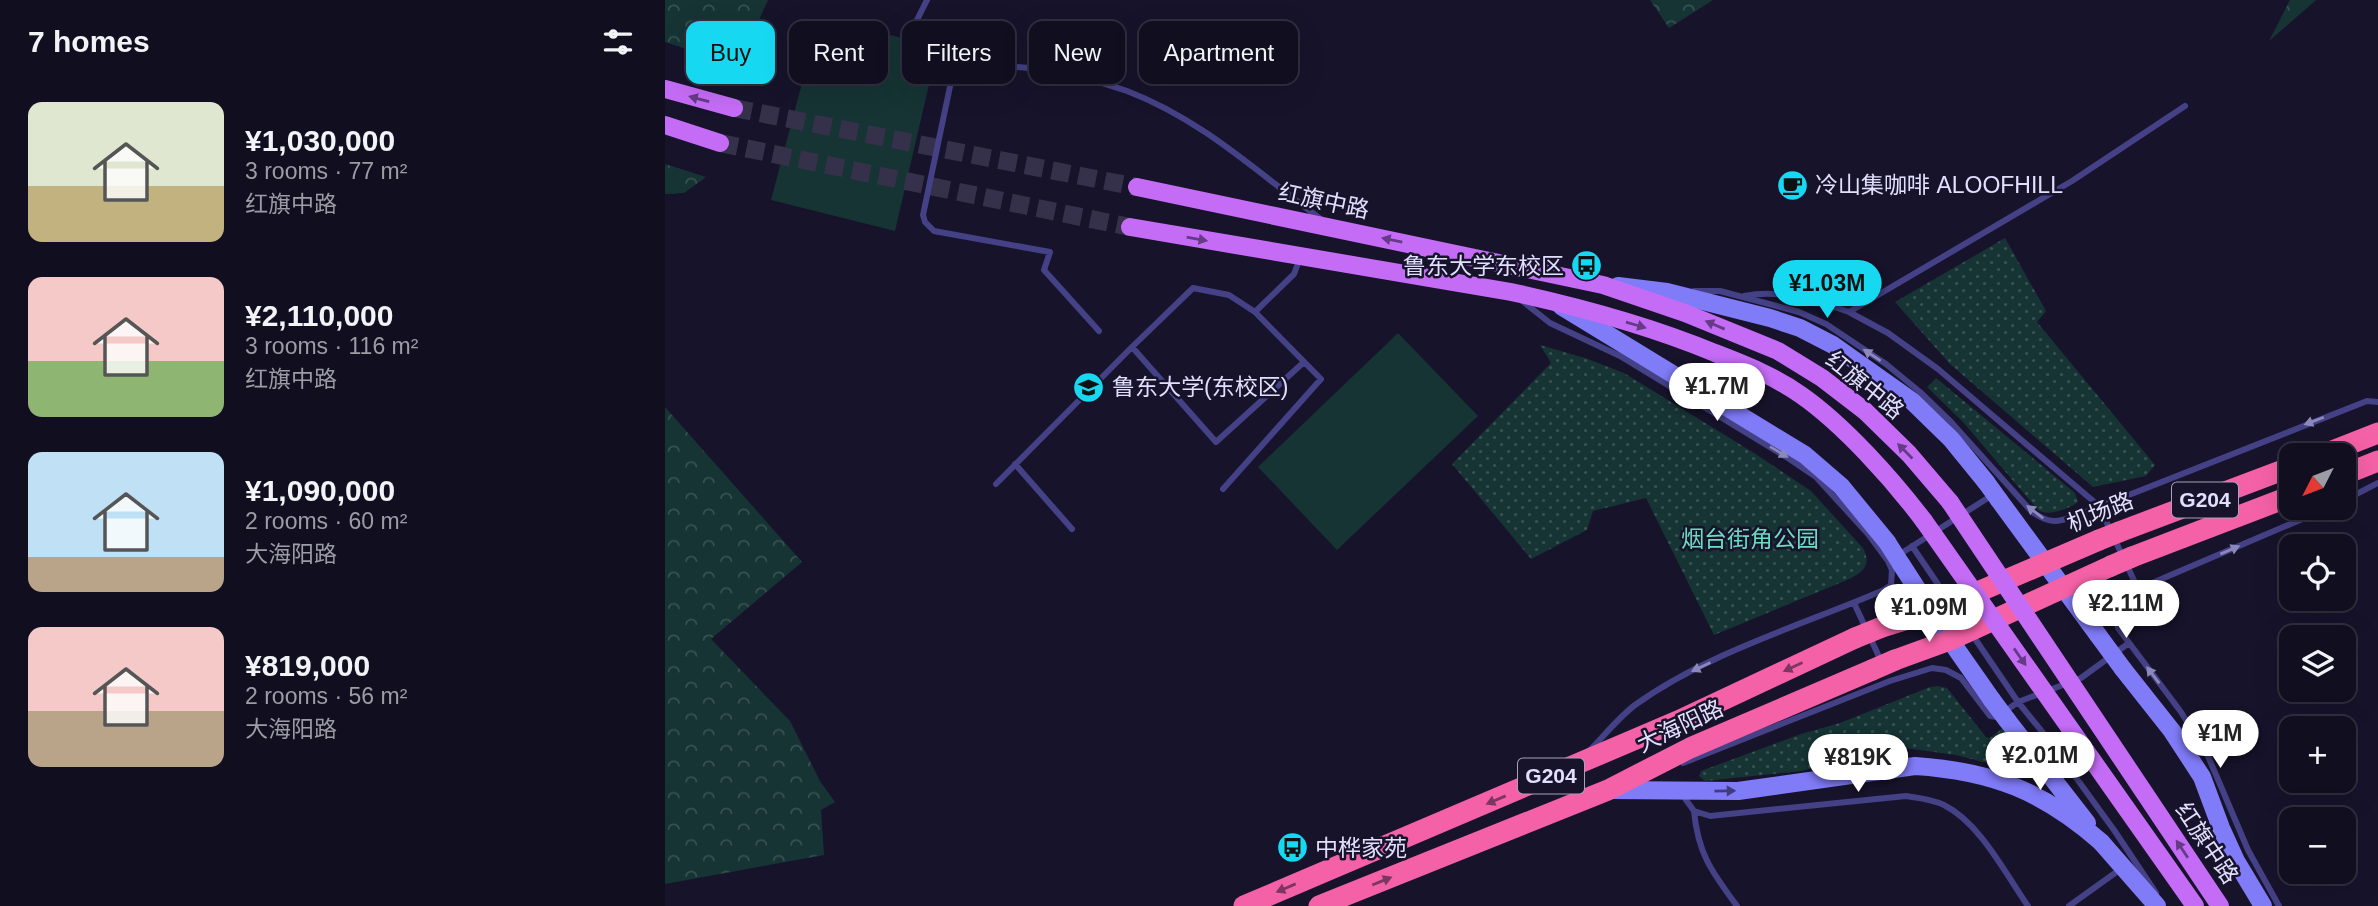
<!DOCTYPE html>
<meta charset="utf-8">
<style>
body{margin:0;font-family:Helvetica,"Noto Sans SC",sans-serif;background:#1a1729;color:#f1f3f6;height:100vh;display:flex;flex-direction:column;font-size:26px;white-space:nowrap}
*{box-sizing:border-box;margin:0}
p{font-size:23px;color:#9c9ca5}
.icon{flex:none;width:38px;height:38px;fill:none;stroke:currentColor;stroke-width:2;stroke-linecap:round;stroke-linejoin:round}
.map{position:relative;flex:1;overflow:hidden}
.drawer{display:flex;flex-direction:column;background:#110e20;width:665px}
.drawer>*{flex:none}
.banner{position:absolute;left:21px;top:21px;width:665px;height:63px;display:flex;gap:14px}
.needle{width:46px;rotate:228deg}
.controls{position:absolute;left:1614px;top:443px;display:grid;gap:14px}
.controls a{display:grid;place-items:center;width:77px;height:77px;border-radius:14px;background:#110e20;box-shadow:0 7px 28px #0002,0 0 0 2px #302e3e;font-size:35px}
.price{position:absolute;translate:-50% -60px;padding:0 16px;border-radius:24px;background:#fff;color:#222;font-size:23px;line-height:46px;filter:drop-shadow(0 2px 4px #0008)}
.price::after{content:'';position:absolute;left:50%;top:42px;width:21px;height:16px;margin-left:-10px;background:inherit;clip-path:polygon(0 0,100% 0,50% 100%)}
.price.current{background:#17d8f1;color:#111}
ul{padding:0;list-style:none}
li{display:flex;align-items:center;gap:21px;height:175px;padding:0 28px}
li span{display:grid;place-items:center;flex:none;width:196px;height:140px;border-radius:14px;color:#555}
li>.icon{margin-inline-start:auto}
span .icon{width:84px;height:84px;fill:#fffc;stroke-width:1}
li b{font-size:30px}
h2{display:flex;justify-content:space-between;align-items:center;height:84px;padding:0 28px;font-size:30px}
.pill{padding:0 24px;border-radius:14px;background:#110e20;box-shadow:0 7px 28px #0002,0 0 0 2px #302e3e;font-size:24px;line-height:63px}
.pill.current{background:#17d8f1;color:#111}
main{display:flex;flex:1;min-height:0}
.map>svg:first-child{display:block}
</style>
<main>
<section class="drawer">
<h2>7 homes<svg class="icon" aria-label="filters" viewBox="0 0 24 24"><path d="M4 7h16M4 17h16"/><circle cx="9" cy="7" r="2"/><circle cx="15" cy="17" r="2"/></svg></h2>
<ul>
<li><span style="background:linear-gradient(#dfe7d0 60%,#c2b280 0)"><svg class="icon" aria-label="home" viewBox="0 0 24 24"><path d="M3 11l9-7 9 7M6 9v11h12V9"/></svg></span><div><b>¥1,030,000</b><p>3 rooms · 77 m²</p><p>红旗中路</p></div></li>
<li><span style="background:linear-gradient(#f6c9c9 60%,#8fb573 0)"><svg class="icon" aria-label="home" viewBox="0 0 24 24"><path d="M3 11l9-7 9 7M6 9v11h12V9"/></svg></span><div><b>¥2,110,000</b><p>3 rooms · 116 m²</p><p>红旗中路</p></div></li>
<li><span style="background:linear-gradient(#bfe0f5 75%,#b9a48a 0)"><svg class="icon" aria-label="home" viewBox="0 0 24 24"><path d="M3 11l9-7 9 7M6 9v11h12V9"/></svg></span><div><b>¥1,090,000</b><p>2 rooms · 60 m²</p><p>大海阳路</p></div></li>
<li><span style="background:linear-gradient(#f6c9c9 60%,#b9a48a 0)"><svg class="icon" aria-label="home" viewBox="0 0 24 24"><path d="M3 11l9-7 9 7M6 9v11h12V9"/></svg></span><div><b>¥819,000</b><p>2 rooms · 56 m²</p><p>大海阳路</p></div></li>
</ul>
</section>
<div class="map">
<svg width="1713" height="906" viewBox="0 0 1713 906">
<defs>
<pattern id="grass-dots" width="8" height="8" patternUnits="userSpaceOnUse" patternTransform="scale(1.75)"><rect width="8" height="8" fill="#163434"/><path d="M2 2h.1M6 6h.1" fill="none" stroke="#385152" stroke-width="1.8" stroke-linecap="round"/></pattern>
<pattern id="forest-crowns" width="20" height="18" patternUnits="userSpaceOnUse" patternTransform="scale(1.75)"><rect width="20" height="18" fill="#163434"/><path d="M2 6a3 3 0 1 1 6 0M12 15a3 3 0 1 1 6 0" fill="none" stroke="#385152"/></pattern>
</defs>
<rect width="100%" height="100%" fill="#17132b"/>
<!-- grass -->
<path fill="url(#grass-dots)" d="M1340,238L1381,311L1372,322L1490,465L1481,476L1428,487L1285,364L1230,302Z
M875,345L920,358L959,373L1089,453L1146,491L1198,548C1207,565 1198,573 1182,580L1049,635L981,498L928,511L922,530L866,559L787,464L886,363Z
M1271,378L1410,493L1413,502C1403,509 1384,517 1373,510L1298,422L1262,387Z
M1273,686L1282,688L1321,737L1324,738L1338,728L1375,777L1291,755L1240,748L1136,771L1040,781L1034,776L1036,771L1136,734L1175,723L1265,687Z"/>
<!-- forest -->
<path fill="url(#forest-crowns)" d="M0,0H103L73,66L0,42Z
M985,0H1048L1004,28Z
M1625,0H1651L1604,41Z
M0,164L41,177L19,193L0,194Z
M0,407L137,562L46,639L125,721L155,781L170,802L156,810L159,855L0,884Z"/>
<!-- garden -->
<path fill="#163434" d="M164,19L237,38L241,58L269,63L230,231L106,200L150,34Z
M733,333L813,416L672,550L593,467Z"/>
<g fill="none" stroke-linecap="round" stroke-linejoin="round">
<!-- primary-tunnel -->
<path stroke="#35314a" stroke-width="18" stroke-dasharray="18 9" stroke-linecap="butt" d="M69,108L472,187
M55,143L465,227"/>
<!-- lane -->
<path stroke="#454186" stroke-width="6" d="M262,0L250,24L252,38C289,71 349,63 395,72C417,76 441,84 462,91C538,120 593,173 657,220
M291,58L258,215L260,222L269,231L385,252L379,270L434,331
M1029,291H1055L1134,312L1161,324L1221,364L1255,392L1286,422L1367,512C1386,525 1393,522 1413,515L1702,401L1713,402
M1079,296C1116,289 1150,300 1184,312L1407,181L1520,106
M856,300L885,323L955,356L1123,458L1151,477L1203,534L1223,561L1227,570L1226,585L1219,590C1135,626 1044,652 970,705C953,718 939,736 924,751
M1184,312L1223,333L1273,369L1434,506L1473,589
M467,347L551,442L639,362
M350,464L407,529
M331,484L467,347L528,288L564,295L590,312
M558,489L656,379L590,312L629,274L635,258
M1678,501L1713,483
M1247,546L1353,702L1383,739L1449,830L1491,893
M1232,556L1329,494
M1189,603L1217,663
M1018,763L1225,681L1267,668L1281,670L1296,678L1325,716L1332,717L1353,702L1416,678L1464,643
M1016,793L1029,811L1045,816L1241,796C1254,798 1267,799 1279,805C1315,823 1340,873 1363,906
M1029,811C1033,854 1047,872 1072,906
M1404,906L1457,868
M1614,906L1583,850L1543,756L1516,712L1453,628C1447,610 1459,599 1473,589L1663,508"/>
<!-- secondary -->
<path stroke="#807bf7" stroke-width="18" d="M953,286L1002,292L1105,318L1135,328L1168,345L1247,401L1286,439L1321,482
M896,306L1140,455L1176,486L1222,542
M1334,500L1433,635
M1236,564L1285,640L1327,700
M1458,669L1507,731L1537,777L1556,828L1571,861L1598,906
M1342,720L1422,823
M943,790L1073,791L1250,766C1327,771 1378,791 1436,842"/>
<!-- primary -->
<path stroke="#c56cf6" stroke-width="18" d="M0,89L69,108
M0,125L55,143
M472,187L938,285L1020,313L1113,351L1157,378L1200,411L1244,454L1285,502
M465,227L846,292C915,307 985,326 1050,353C1081,365 1109,376 1136,395C1179,425 1228,480 1259,521"/>
<!-- highway -->
<path stroke="#f561a6" stroke-width="21" d="M1657,455L1713,433
M1678,475L1713,461
M1454,532L1626,467
M1467,557L1626,496
M1217,627L1266,612L1434,540
M1230,660L1285,640L1446,566
M579,906L1013,721L1190,638
M654,906L943,790L1025,748L1207,670"/>
<!-- secondary-bridge -->
<path stroke="#807bf7" stroke-width="18" d="M1321,482L1334,500
M1222,542L1236,564
M1433,635L1458,669
M1327,700L1342,720
M1436,842L1492,906"/>
<!-- primary-bridge -->
<path stroke="#c56cf6" stroke-width="18" d="M1285,502L1555,906
M1259,521L1530,906"/>
<!-- highway-bridge -->
<path stroke="#f561a6" stroke-width="21" d="M1434,540L1454,532
M1446,566L1467,557
M1190,638L1217,627
M1207,670L1230,660"/>
</g>
<!-- one-way arrows -->
<defs><path id="oneway-solid" d="M-6-.8H1V-3.2L6.5 0L1 3.2V.8H-6Z" transform="scale(1.75)"/></defs>
<g fill="#653b86">
<use href="#oneway-solid" transform="translate(34 99) rotate(-165)"/>
<use href="#oneway-solid" transform="translate(532 239) rotate(10)"/>
<use href="#oneway-solid" transform="translate(727 240) rotate(-168)"/>
<use href="#oneway-solid" transform="translate(971 325) rotate(16)"/>
<use href="#oneway-solid" transform="translate(1050 325) rotate(-157)"/>
<use href="#oneway-solid" transform="translate(1240 451) rotate(-135)"/>
<use href="#oneway-solid" transform="translate(1355 657) rotate(55)"/>
<use href="#oneway-solid" transform="translate(1517 849) rotate(-124)"/>
</g>
<g fill="#8c88bc">
<use href="#oneway-solid" transform="translate(1207 355) rotate(-146)"/>
<use href="#oneway-solid" transform="translate(1649 421) rotate(159)"/>
<use href="#oneway-solid" transform="translate(1114 452) rotate(31)"/>
<use href="#oneway-solid" transform="translate(1370 512) rotate(-142)"/>
<use href="#oneway-solid" transform="translate(1565 550) rotate(-23)"/>
<use href="#oneway-solid" transform="translate(1036 667) rotate(155)"/>
<use href="#oneway-solid" transform="translate(1488 675) rotate(-127)"/>
</g>
<g fill="#7b3662">
<use href="#oneway-solid" transform="translate(1128 667) rotate(155)"/>
<use href="#oneway-solid" transform="translate(831 800) rotate(157)"/>
<use href="#oneway-solid" transform="translate(717 881) rotate(-22)"/>
<use href="#oneway-solid" transform="translate(621 888) rotate(157)"/>
</g>
<use fill="#413d7d" href="#oneway-solid" transform="translate(1060 791) rotate(-1)"/>
<!-- icons -->
<defs>
<symbol id="cafe-disc" viewBox="-11 -11 22 22"><circle r="9.5" fill="#17d8f1" stroke="#17132b"/><path d="M-5.5-4.5H6V0H3Q3 3.5 0 3.5H-2.5Q-5.5 3.5-5.5 0ZM3-3.2v2h1.7v-2ZM-6 4.5H4V6H-6Z" fill="#111"/></symbol>
<symbol id="bus-disc" viewBox="-11 -11 22 22"><circle r="9.5" fill="#17d8f1" stroke="#17132b"/><path d="M-5-6H5V4H4V6H2V4H-2V6H-4V4H-5ZM-3.5-4V0h7V-4ZM-3.5 1.2v1.5H-2V1.2ZM2 1.2v1.5H3.5V1.2Z" fill="#111"/></symbol>
<symbol id="university-disc" viewBox="-11 -11 22 22"><circle r="9.5" fill="#17d8f1" stroke="#17132b"/><path d="M0-5L7-2L0 1L-7-2ZM-4 1L0 2.5L4 1V4Q0 6-4 4Z" fill="#111"/></symbol>
</defs>
<g fill-rule="evenodd">
<use href="#cafe-disc" x="1110" y="168" width="35" height="35"/>
<use href="#bus-disc" x="904" y="248" width="35" height="35"/>
<use href="#university-disc" x="406" y="370" width="35" height="35"/>
<use href="#bus-disc" x="610" y="830" width="35" height="35"/>
</g>
<g text-anchor="middle" stroke-width="5" stroke-linejoin="round" paint-order="stroke">
<!-- shield labels -->
<g fill="#17132b" stroke="#a5a1be" stroke-width="2">
<rect x="1507" y="482.5" width="66" height="35" rx="5"/>
<rect x="853" y="758.5" width="66" height="35" rx="5"/>
</g>
<g font-size="21" font-weight="bold" fill="#e2defd">
<text x="1540" y="507">G204</text>
<text x="886" y="783">G204</text>
</g>
<!-- poi labels -->
<g font-size="23" fill="#e2defd" stroke="#17132b" text-anchor="start">
<text x="1150" y="193">冷山集咖啡 ALOOFHILL</text>
<text x="899" y="274" text-anchor="end">鲁东大学东校区</text>
<text x="447" y="395">鲁东大学(东校区)</text>
<text x="650" y="856">中桦家苑</text>
</g>
<!-- street labels -->
<g font-size="23" fill="#e2defd" stroke="#17132b">
<text transform="translate(659 201) rotate(12)" y="8">红旗中路</text>
<text transform="translate(1200 385) rotate(39)" y="8">红旗中路</text>
<text transform="translate(1435 512) rotate(-22)" y="8">机场路</text>
<text transform="translate(1015 726) rotate(-25)" y="8">大海阳路</text>
<text transform="translate(1542 843) rotate(56)" y="8">红旗中路</text>
</g>
<!-- park labels -->
<g font-size="23" fill="#6ddac1" stroke="#17132b">
<text x="1085" y="547">烟台街角公园</text>
</g>
</g>
</svg>
<div class="controls">
<a><svg class="needle" viewBox="-14 -14 28 28"><path d="M0-13l5 13h-10z" fill="#e53935"/><path d="M0 13l5-13h-10z" fill="#9c9ca5"/></svg></a>
<a><svg class="icon" aria-label="locate" viewBox="0 0 24 24"><circle cx="12" cy="12" r="6"/><path d="M12 2v4M12 18v4M2 12h4M18 12h4"/></svg></a>
<a><svg class="icon" aria-label="layers" viewBox="0 0 24 24"><path d="M12 4l9 5-9 5-9-5zM3 14l9 5 9-5"/></svg></a>
<a>+</a>
<a>−</a>
</div>
<b class="price current" style="left:1162px;top:320px">¥1.03M</b>
<b class="price" style="left:1052px;top:423px">¥1.7M</b>
<b class="price" style="left:1461px;top:640px">¥2.11M</b>
<b class="price" style="left:1264px;top:644px">¥1.09M</b>
<b class="price" style="left:1555px;top:770px">¥1M</b>
<b class="price" style="left:1375px;top:792px">¥2.01M</b>
<b class="price" style="left:1193px;top:794px">¥819K</b>
<div class="banner">
<a class="pill current">Buy</a>
<a class="pill">Rent</a>
<a class="pill">Filters</a>
<a class="pill">New</a>
<a class="pill">Apartment</a>
</div>
</div>
</main>
